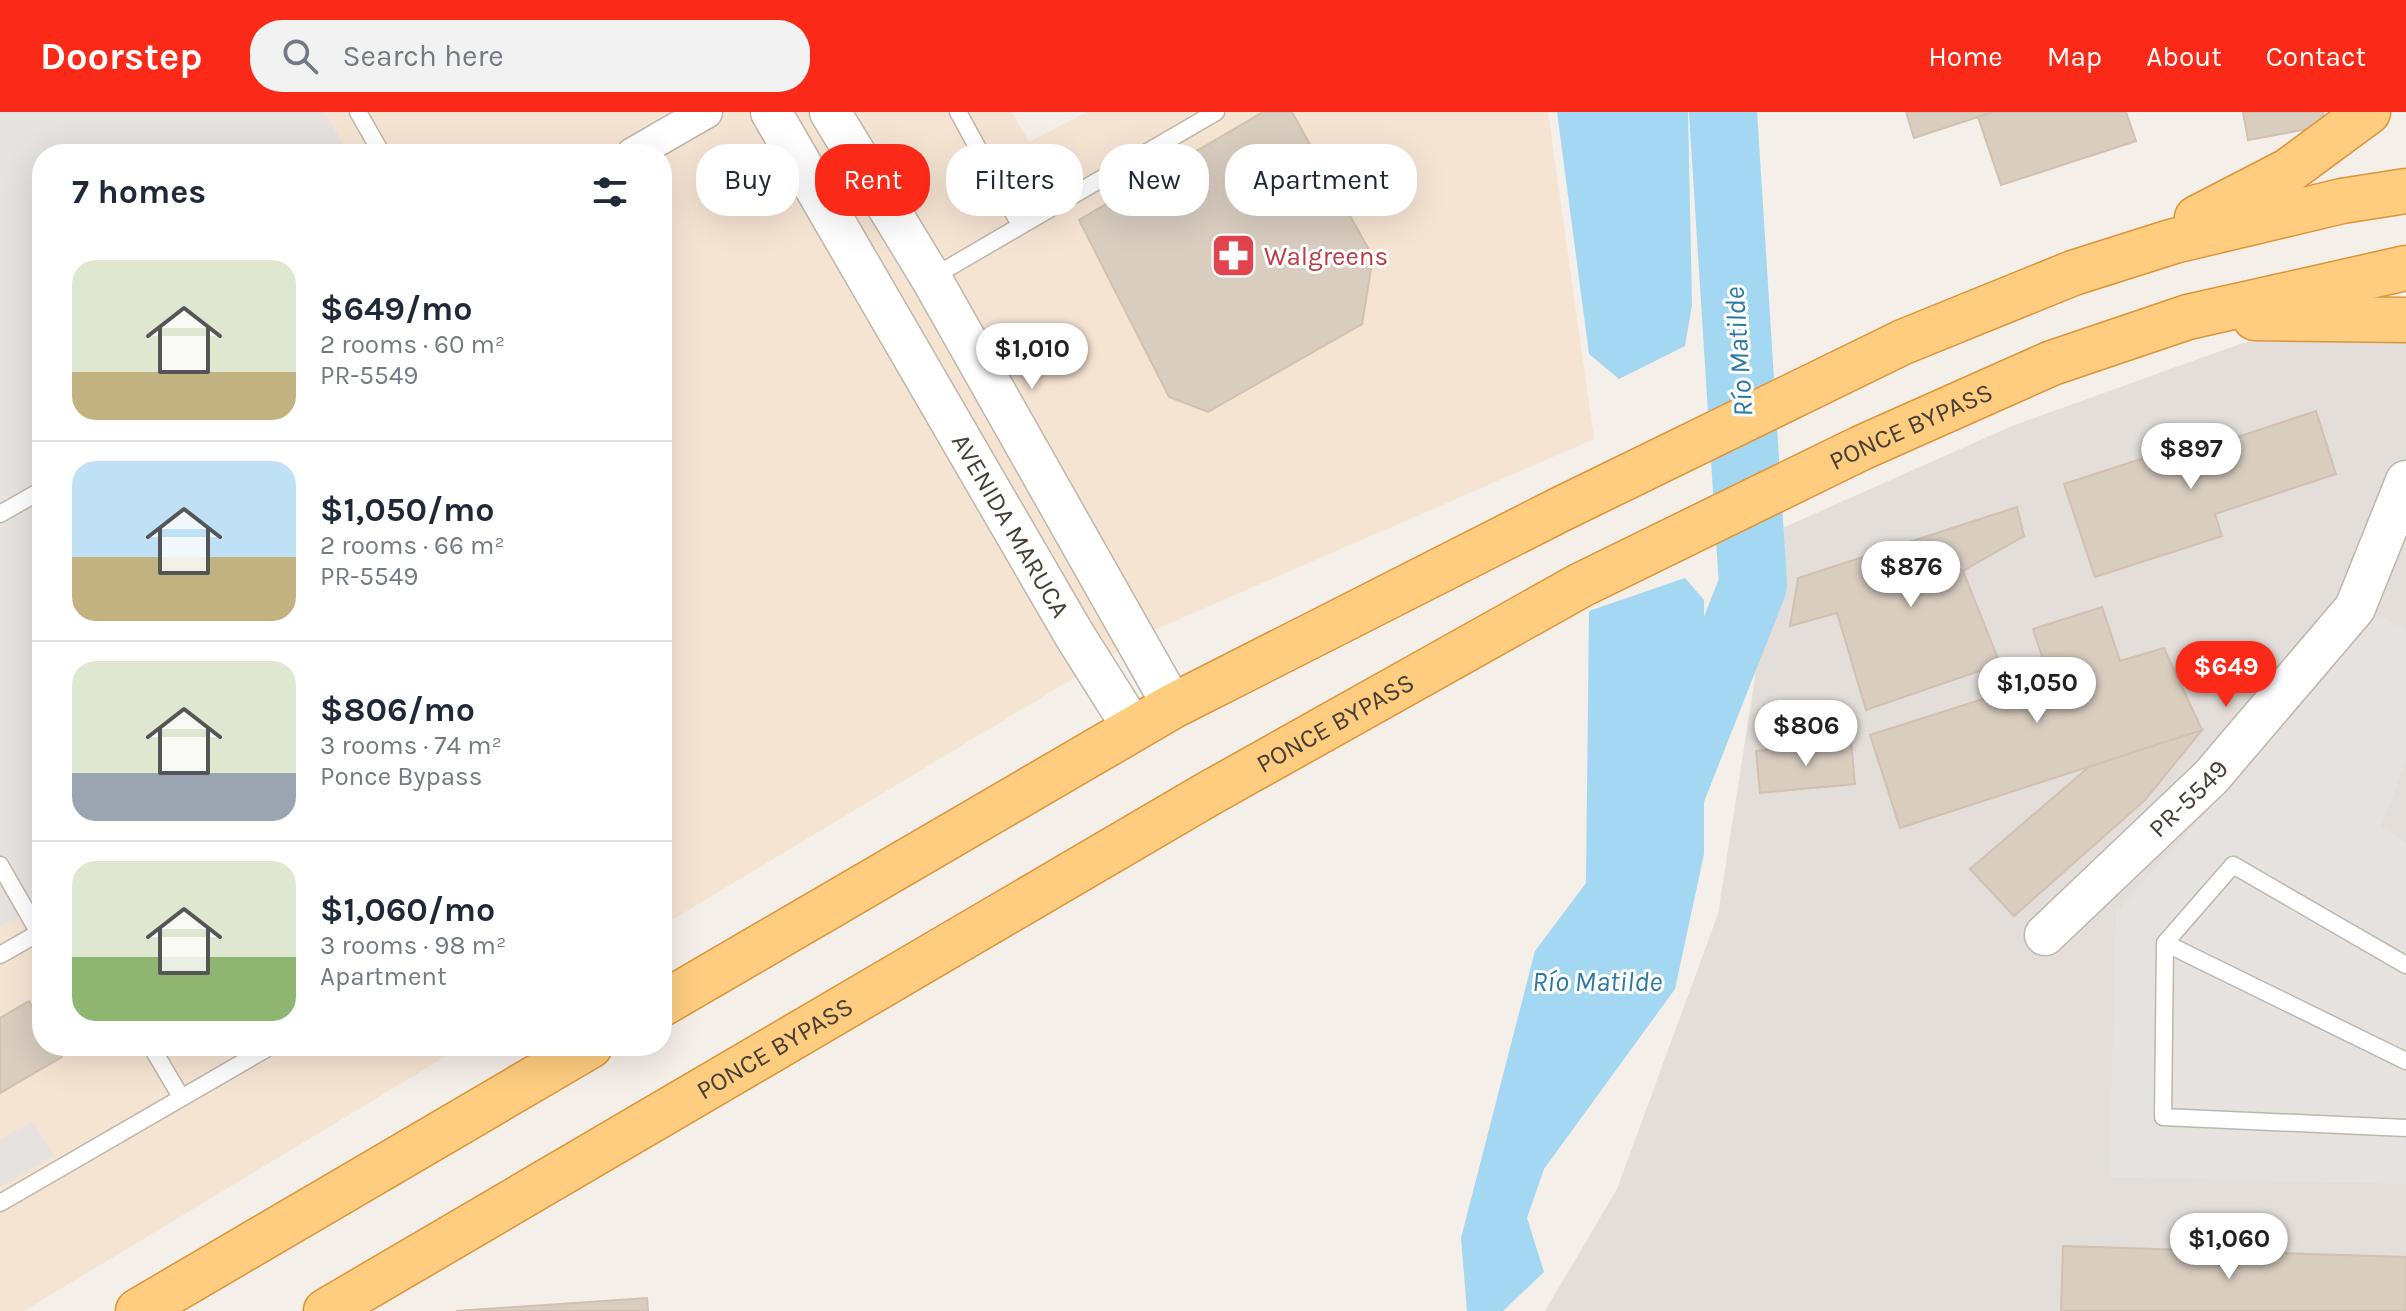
<!DOCTYPE html>
<meta charset="utf-8">
<style>
body{margin:0;font-family:Karla,sans-serif;background:#f2f2f3;color:#1f2937;height:100vh;display:flex;flex-direction:column;font-size:30px;white-space:nowrap}
*{box-sizing:border-box;margin:0}
p{font-size:26px;color:#747a83}
.icon{flex:none;width:44px;height:44px;fill:none;stroke:currentColor;stroke-width:2;stroke-linecap:round;stroke-linejoin:round}
.map{position:relative;flex:1;overflow:hidden}
.panel{position:absolute;left:32px;top:32px;width:640px;height:912px;display:flex;flex-direction:column;background:#fff;border-radius:32px;box-shadow:0 8px 32px #0002}
.panel>*{flex:none}
.top-card{position:absolute;left:696px;top:32px;width:760px;height:72px;display:flex;gap:16px}
.price{position:absolute;translate:-50% -68px;padding:0 18px;border-radius:28px;background:#fff;color:#222;font-size:26px;line-height:52px;filter:drop-shadow(0 2px 4px #0008)}
.price::after{content:'';position:absolute;left:50%;top:48px;width:24px;height:18px;margin-left:-12px;background:inherit;clip-path:polygon(0 0,100% 0,50% 100%)}
.price.active{background:#fa2918;color:#fff}
ul{padding:0;list-style:none}
li{display:flex;align-items:center;gap:24px;height:200px;padding:0 40px}
li+li{border-top:2px solid #e0e1e3}
li span{display:grid;place-items:center;flex:none;width:224px;height:160px;border-radius:24px;color:#555}
li>.icon{margin-inline-start:auto}
span .icon{width:96px;height:96px;fill:#fffc;stroke-width:1}
li b{font-size:34px}
h2{display:flex;justify-content:space-between;align-items:center;height:96px;padding:0 40px;font-size:34px}
.tag{padding:0 28px;border-radius:32px;background:#fff;box-shadow:0 8px 32px #0002;font-size:28px;line-height:72px}
.tag.active{background:#fa2918;color:#fff}
header{display:flex;align-items:center;gap:48px;box-sizing:border-box;height:112px;padding:0 40px;background:#fa2918;color:#fff}
header strong{font-size:38px}
nav{display:flex;gap:44px;margin-inline-start:auto;font-size:28px}
.search{width:560px;height:72px;background:#f2f2f3;display:flex;align-items:center;gap:20px;box-sizing:border-box;padding:0 28px;border-radius:32px;color:#747a83;font-size:30px}
.map>svg:first-child{display:block}
</style>
<header>
<strong>Doorstep</strong>
<div class="search"><svg class="icon" aria-label="search" viewBox="0 0 24 24"><circle cx="10" cy="10" r="6"/><path d="M15 15l6 6"/></svg>Search here</div>
<nav><a>Home</a><a>Map</a><a>About</a><a>Contact</a></nav>
</header>
<div class="map">
<svg width="2406" height="1199" viewBox="0 0 2406 1199">
<rect width="100%" height="100%" fill="#f4efe8"/>
<!-- commercial -->
<path fill="#f6e4d3" d="M0,0H1012L1029,30L1087,0H1548L1594,327L1152,519L662,814V42H42V934H463L24,1199H0Z"/>
<!-- industrial -->
<path fill="#e3ded9" d="M2406,198V1199H1545L1617,1077L1718,802L1778,418L2012,314L2240,232Z"/>
<!-- parking -->
<path fill="#e5e2df" d="M0,0H325L348,42H42V791L0,815Z
M2378,503L2406,517V649L2381,715L2406,730V1072L2109,1065L2116,801Z
M33,1009L54,1044L0,1075V1028Z"/>
<!-- water -->
<path fill="#a4d7f1" d="M1557,0H1688L1692,193L1685,234L1619,267L1589,242Z
M1685,466L1704,488V742L1675,877L1544,1057L1527,1106L1544,1160L1503,1199H1467L1461,1126L1535,839L1586,771L1589,499Z"/>
<g fill="none" stroke-linecap="round" stroke-linejoin="round">
<!-- river -->
<path stroke="#a4d7f1" stroke-width="68" d="M1669,686L1753,473L1723,0"/>
</g>
<!-- building -->
<path fill="#d9cdc0" stroke="#d0c1b0" stroke-width="2" d="M1263,0H1292L1373,145L1362,212L1208,300L1169,285L1079,108Z
M1906,0H1993L1914,26Z
M1993,0H2126L2136,29L2001,73L1978,5Z
M2243,0H2323L2325,14L2248,28Z
M2316,299L2336,362L2215,402L2222,424L2095,465L2064,372L2184,333L2195,339Z
M2017,395L2024,424L1963,459L2000,552L1866,598L1837,501L1790,514L1798,466Z
M2102,495L2120,549L2164,536L2202,618L1900,716L1870,623L2049,566L2033,517Z
M2202,618L2145,688L2014,804L1970,757L2089,655Z
M1851,630L1855,672L1760,681L1756,639Z
M29,889L42,911V934H55L62,945L0,981V906Z
M2063,1134L2406,1145V1199H2061Z
M647,1186L648,1199H456Z"/>
<g fill="none" stroke-linecap="round" stroke-linejoin="round">
<defs>
<path id="service" d="M358,0L382,42
M958,0L1020,113
M931,166L1216,0
M0,402L42,378
M0,753L39,821
M2165,831L2163,1005L2406,1016
M0,843L42,819
M2406,853L2233,753L2165,831L2406,949
M151,934L181,985
M0,1091L271,934"/>
<path id="minor" d="M633,42L706,0"/>
<g id="tertiary">
<path id="s1" d="M771,0L1075,524L1133,616"/>
<path d="M830,0L931,166L1173,594"/>
<path id="s2" d="M2045,823L2211,665L2355,496L2406,369"/>
</g>
<g id="trunk">
<path d="M2197,106L2288,59L2368,0"/>
<path d="M2255,206L2406,208"/>
<path d="M662,892L1173,594L1559,398L1903,230L2073,161L2174,129L2342,89L2406,79"/>
<path d="M138,1199L590,934"/>
<path id="s3" d="M326,1199L1208,682L1581,473L1861,336L2052,251L2188,205L2406,156"/>
</g>
</defs>
<!-- service casing -->
<use href="#service" stroke="#bfb6aa" stroke-width="19"/>
<!-- minor casing -->
<use href="#minor" stroke="#bfb6aa" stroke-width="35"/>
<!-- tertiary casing -->
<use href="#tertiary" stroke="#bfb6aa" stroke-width="43"/>
<!-- trunk casing -->
<use href="#trunk" stroke="#de9438" stroke-width="47"/>
<!-- service -->
<use href="#service" stroke="#fff" stroke-width="16"/>
<!-- minor -->
<use href="#minor" stroke="#fff" stroke-width="32"/>
<!-- tertiary -->
<use href="#tertiary" stroke="#fff" stroke-width="40"/>
<!-- trunk -->
<use href="#trunk" stroke="#fecd80" stroke-width="44"/>
</g>
<!-- icons -->
<defs>
<symbol id="pharmacy-square" viewBox="-11 -11 22 22"><rect x="-9" y="-9" width="18" height="18" rx="4" fill="#e0444e" stroke="#fff"/><path d="M-2-6h4v4h4v4h-4v4h-4v-4h-4v-4h4Z" fill="#fff"/></symbol>
</defs>
<g fill-rule="evenodd">
<use href="#pharmacy-square" x="1208" y="118" width="51" height="51"/>
</g>
<g text-anchor="middle" stroke-width="6" stroke-linejoin="round" paint-order="stroke">
<!-- health labels -->
<g font-size="26" fill="#be3a42" stroke="#fff" text-anchor="start">
<text x="1264" y="153">Walgreens</text>
</g>
<!-- street labels -->
<g font-size="26" fill="#473f36" stroke="#fff">
<text dy="9" stroke="none"><textPath href="#s3" startOffset="1816">PONCE BYPASS</textPath></text>
<text dy="9" stroke="none"><textPath href="#s1" startOffset="478">AVENIDA MARUCA</textPath></text>
<text dy="9" stroke="none"><textPath href="#s3" startOffset="1168">PONCE BYPASS</textPath></text>
<text dy="9" stroke="none"><textPath href="#s2" startOffset="198">PR-5549</textPath></text>
<text dy="9" stroke="none"><textPath href="#s3" startOffset="520">PONCE BYPASS</textPath></text>
</g>
<!-- water labels -->
<g font-size="28" font-style="italic" fill="#2c7aa4" stroke="#fff">
<text transform="translate(1738 240) rotate(-94)" y="10">Río Matilde</text>
<text x="1597" y="879">Río Matilde</text>
</g>
</g>
</svg>
<b class="price" style="left:1032px;top:279px">$1,010</b>
<b class="price" style="left:2191px;top:379px">$897</b>
<b class="price" style="left:1911px;top:497px">$876</b>
<b class="price active" style="left:2226px;top:597px">$649</b>
<b class="price" style="left:2037px;top:613px">$1,050</b>
<b class="price" style="left:1806px;top:656px">$806</b>
<b class="price" style="left:2229px;top:1169px">$1,060</b>
<div class="top-card">
<a class="tag">Buy</a>
<a class="tag active">Rent</a>
<a class="tag">Filters</a>
<a class="tag">New</a>
<a class="tag">Apartment</a>
</div>
<section class="panel">
<h2>7 homes<svg class="icon" aria-label="filters" viewBox="0 0 24 24"><path d="M4 7h16M4 17h16"/><circle cx="9" cy="7" r="2"/><circle cx="15" cy="17" r="2"/></svg></h2>
<ul>
<li><span style="background:linear-gradient(#dfe7d0 70%,#c2b280 0)"><svg class="icon" aria-label="home" viewBox="0 0 24 24"><path d="M3 11l9-7 9 7M6 9v11h12V9"/></svg></span><div><b>$649/mo</b><p>2 rooms · 60 m²</p><p>PR-5549</p></div></li>
<li><span style="background:linear-gradient(#bfe0f5 60%,#c2b280 0)"><svg class="icon" aria-label="home" viewBox="0 0 24 24"><path d="M3 11l9-7 9 7M6 9v11h12V9"/></svg></span><div><b>$1,050/mo</b><p>2 rooms · 66 m²</p><p>PR-5549</p></div></li>
<li><span style="background:linear-gradient(#dfe7d0 70%,#9aa5b1 0)"><svg class="icon" aria-label="home" viewBox="0 0 24 24"><path d="M3 11l9-7 9 7M6 9v11h12V9"/></svg></span><div><b>$806/mo</b><p>3 rooms · 74 m²</p><p>Ponce Bypass</p></div></li>
<li><span style="background:linear-gradient(#dfe7d0 60%,#8fb573 0)"><svg class="icon" aria-label="home" viewBox="0 0 24 24"><path d="M3 11l9-7 9 7M6 9v11h12V9"/></svg></span><div><b>$1,060/mo</b><p>3 rooms · 98 m²</p><p>Apartment</p></div></li>
</ul>
</section>
</div>
